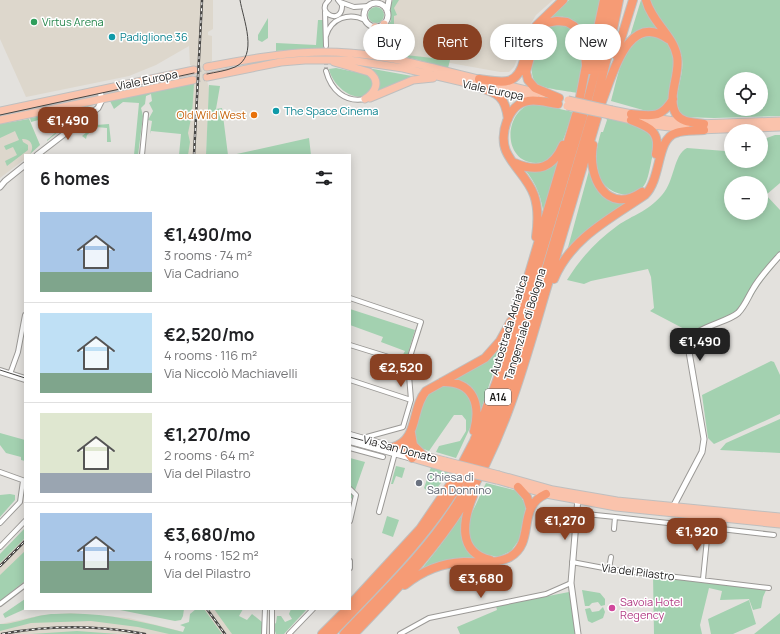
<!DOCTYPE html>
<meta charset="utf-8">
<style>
body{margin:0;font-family:Manrope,sans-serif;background:#f2f2f2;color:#202124;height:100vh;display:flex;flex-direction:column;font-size:15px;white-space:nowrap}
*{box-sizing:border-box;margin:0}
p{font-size:13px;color:#757577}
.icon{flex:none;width:22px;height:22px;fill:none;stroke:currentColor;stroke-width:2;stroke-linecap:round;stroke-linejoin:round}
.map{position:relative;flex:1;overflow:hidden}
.sheet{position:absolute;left:24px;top:154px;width:327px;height:456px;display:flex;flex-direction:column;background:#fff;border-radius:0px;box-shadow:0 2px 10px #0003}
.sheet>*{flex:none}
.top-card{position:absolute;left:363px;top:24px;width:357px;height:36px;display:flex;gap:8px}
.buttons{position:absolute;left:724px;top:72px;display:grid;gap:8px}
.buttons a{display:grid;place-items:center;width:44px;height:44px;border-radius:50%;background:#fff;box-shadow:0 2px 10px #0003;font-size:20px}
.price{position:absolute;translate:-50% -34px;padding:0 9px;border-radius:8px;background:#894123;color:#fff;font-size:13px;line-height:26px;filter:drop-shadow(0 1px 2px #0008)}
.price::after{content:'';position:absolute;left:50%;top:24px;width:12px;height:9px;margin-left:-6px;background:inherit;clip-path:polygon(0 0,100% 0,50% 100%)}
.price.current{background:#222;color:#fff}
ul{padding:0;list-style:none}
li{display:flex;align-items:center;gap:12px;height:100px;padding:0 16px}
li+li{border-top:1px solid #e0e0e0}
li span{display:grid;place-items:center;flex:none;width:112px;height:80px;border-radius:0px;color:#555}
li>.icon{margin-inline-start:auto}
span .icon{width:48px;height:48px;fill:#fffc;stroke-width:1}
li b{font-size:17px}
h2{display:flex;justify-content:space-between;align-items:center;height:48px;padding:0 16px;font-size:17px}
.chip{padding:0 14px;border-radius:18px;background:#fff;box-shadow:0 2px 10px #0003;font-size:14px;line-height:36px}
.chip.current{background:#894123;color:#fff}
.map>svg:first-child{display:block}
</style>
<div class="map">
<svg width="780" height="634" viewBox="0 0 780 634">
<rect width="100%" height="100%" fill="#e3e1dd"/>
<!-- built -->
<path fill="#ddd7cc" d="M0,0H213V29L208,32V35L212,36V61L207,64V81L209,88L206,155H182L188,86L194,84V67L190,65L189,46L156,65L129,76L26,97L0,39Z
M395,0H553L536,15L530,25L514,67L509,72H500L395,53L388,45Z
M29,119L40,145L29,155H25V159L0,178V124Z
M25,528V557L0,582V554Z
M196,609H222L241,634H0V624L42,615L71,613L129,618L184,632L201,619Z"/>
<!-- green -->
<path fill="#a3d1b0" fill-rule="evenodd" d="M393,0H399L394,8L397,15L394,16V25H397L396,32H393L392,50L397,54L450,60L448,68L391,53L386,35V27L391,21L390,6Z
M569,0H600L591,51C588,37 580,20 564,17C559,16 553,18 548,19Z
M641,0H644L662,32L630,36Z
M650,0H780V116L714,118L683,117C669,99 685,79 682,59C680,40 663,31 654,15C652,11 651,5 650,0ZM731,79H761V109H731Z
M368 15a8 8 0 1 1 16 0a8 8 0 1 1-16 0Z
M268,18V38L262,42L258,40V35Z
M318,20H323V48L276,51V43L316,45Z
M556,23L569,26L581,41L583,72L577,93C568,91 544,89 537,84C527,76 533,47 539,37C543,31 549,26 556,23Z
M653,35L666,41L672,48L675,56L670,98L658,112H650L611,101C618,77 622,38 653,35Z
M362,67L412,76L378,91L379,79L372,71Z
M336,68L369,75L374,82C368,111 334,92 329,69Z
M190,84H194L192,114L188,133L190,142L188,155H179L181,134L151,131L150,134L152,121L148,120L153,111L149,103L152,101L151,94L146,96L145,104L141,108L143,116L138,155H134L139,103L123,102L114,109L110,101Z
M209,85L220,86L216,109L222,108L228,155H206Z
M533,103L573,112C568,125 564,141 557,153C552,160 545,163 536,163C503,163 502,112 533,103Z
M89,106L71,121L63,112L64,111Z
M55,114L65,126L47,141V140L63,126L54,116L31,122L30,118Z
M605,117C619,120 652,124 655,142C655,148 652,157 651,163C649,171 648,182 642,188C627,202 603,191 598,174C594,160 597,145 601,132H603L607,120Z
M29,119L40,145L30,154C35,147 31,138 22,139L23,142L28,145V150L7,166L5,161L17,155L13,147L6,150L4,146L19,140L15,131L0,138V124Z
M109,124L111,142H107V128L96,127L87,135L86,139L82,136L96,125Z
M775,135H780V183L766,195L780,210V259L760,284L744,310L738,316L700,331L690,332L650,311L654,308L651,277L648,269L591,281L584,284L567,280C580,259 596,241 617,226C634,214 646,213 662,195C675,181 673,155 687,148L725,151L731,149V161H761V140ZM731,183H761V213H731Z
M309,138L311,155H232Z
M561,159L544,218C542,199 537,183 524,169C540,172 549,171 561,159Z
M590,167C596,196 601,199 630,201L567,251Z
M350,309L415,330L406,360L401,358L405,351L381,342L383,337L350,325Z
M503,342L481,410C476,390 473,382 452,379C473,370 488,359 503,342Z
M771,361L774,362L780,375V414L714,444L708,438L702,395Z
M380,366L381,369L386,368L387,371L393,370L396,375H400V380L382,374V371L376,369L375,367Z
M449,384L468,392L475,417L456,458L436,452L439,446L460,441L466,431V420L462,415H454L429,451C424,449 419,448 416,443C413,437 415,430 416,424C421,404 425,387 449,384Z
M780,419V453L720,450L726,443Z
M0,433L25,440V461L21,460V457L6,453L0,445Z
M350,458L365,462L352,499L350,497Z
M396,466L405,468L402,478L396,476L393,484H391Z
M431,467L449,472L432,495L424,488Z
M486,483L518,491L526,506L519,540L511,551L498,557L484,554L473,547L469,535V519Z
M10,494L15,495V500L0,517V495Z
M462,515C460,538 463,543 479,559C457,555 439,560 420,571L439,547Z
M387,516L399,520L393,537L382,533Z
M25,528V538L0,563V554Z
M25,551V581L0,601V575Z
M653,575L767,588L763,597L761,608L753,610L749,599L720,600L722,591L709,588L700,625L702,634H654Z
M582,590L600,593L605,599V605L601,606L598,602L592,603L589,606H585Z
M569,592L577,634H460L457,627L497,610L496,606Z
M25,599V609L5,618L3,614Z
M749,600L756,624L733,634H711L708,619Z
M603,607L605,612L603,618L592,623L588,621L585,609L590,608L592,612L599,611Z
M115,609H184L183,616L181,620L175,621Z
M196,609H204L222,634H169L138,627L91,621L31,623L0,631V624C12,625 38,614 54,614C99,611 140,621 183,632L185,627L180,625L189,622L190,614Z
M214,609H243L239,616L247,620L252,614L262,622L263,634H232Z
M291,609H307L284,634H276L273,625L276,623L277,616H281L285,622L292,619L289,614Z
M780,613V634H754Z
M77,631L118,634H31Z"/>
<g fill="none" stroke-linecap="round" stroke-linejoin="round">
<!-- minor-tunnel -->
<path stroke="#bbb9b6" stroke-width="4" stroke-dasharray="4 2" stroke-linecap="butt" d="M326,71V59"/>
<!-- primary-tunnel -->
<path stroke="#bbb9b6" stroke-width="7" stroke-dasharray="7 3.5" stroke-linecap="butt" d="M194,70L207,67
M193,80L207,77"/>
<defs>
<path id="minor" d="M329,0C314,13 343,26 342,5L338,0
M340,2L354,7L369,6
M325,12L326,46
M326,36C331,18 349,12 365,20
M326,71C331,90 345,103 365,99
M56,109L71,127
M142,155L146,114
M350,298L421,322L408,363L411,400L403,427L363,438
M350,345L408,363
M10,374L18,352L25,315
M350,380L411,400
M350,448L383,457
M0,472L25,481
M350,489L356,495L350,521
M379,512L395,453
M586,514L615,517L614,529
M615,517L774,535
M0,523L20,502L23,481
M0,547L25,521
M350,561V568
M572,562L609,569L769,588
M609,569L611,557
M703,579L707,539L711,529L712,517
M0,604L25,585
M272,609V634
M264,634L265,609
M289,634L313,609
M400,634L429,618L546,594L571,583"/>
<path id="tertiary" d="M364 15a12 12 0 1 1 24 0a12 12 0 1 1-24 0Z
M387,11L389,0
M37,155L98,108L102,100L100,91
M0,187L5,181L25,165
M578,498L571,583L578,634
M673,507L702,452L704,439L688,346C690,327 725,324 738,313C745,306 748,297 753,289C760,277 770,266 780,255"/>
<path id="secondary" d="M0,371L25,379
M350,435L406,451
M350,441L412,458"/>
<path id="primary" d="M384,24C382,36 381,53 394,59
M370,55C383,48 381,39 375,27
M334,62L369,72C381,81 376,92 365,99
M207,67C254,58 301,49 349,53C394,56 439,70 483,80
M207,77L281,62L305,60H349L403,68L535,99
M497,83L543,94
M370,98L413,80L433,78
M612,110L637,115
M0,111L194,70
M610,115L653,125L686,129
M647,117L688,123
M0,120L193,80
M698,124L780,121
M698,130L780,127
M406,451L445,461
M412,458L443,467
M499,475L553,490L617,501L780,517
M497,480L546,494L616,507L780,524"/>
<path id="motorway" d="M646,0C651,21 673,35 677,56C681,74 666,97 676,114C682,123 694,122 704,124
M536,26L563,0
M616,55L633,0
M589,70L604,0
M479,79C501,82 517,88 524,60
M475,86C496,93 505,94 508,119
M559,98L535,88L528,80L526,72L537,32L546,23L557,21L567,22L574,26L584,41L586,66L580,97
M588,99L602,46L611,0
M596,101L608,54L619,0
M601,104C612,78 627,10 668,39
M631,114C652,116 661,119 673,99
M631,120C649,127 661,131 656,154
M593,145C587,176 606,216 642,192
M515,163C538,173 553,168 563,145
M536,237C538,223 539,209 534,195C528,178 513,167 506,151C499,135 508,104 528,101C537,99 549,103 558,104
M554,279C571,238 610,219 645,195C662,178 656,139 676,133C684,130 695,131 704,130
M442,382C474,381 481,405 474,431
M411,433L413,445L423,455
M407,439L405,449L412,458
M393,447C419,440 411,408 426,391L485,358L500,341L511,321
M518,487L527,497L530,507
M473,496C463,520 457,552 490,560
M405,585C422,571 442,563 464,562C479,562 497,564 510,557C536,542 516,507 546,494
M350,605L420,529L454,479L474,441L499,375L576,115
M322,634L347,609
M331,634C379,584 428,537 463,477C492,427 507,371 523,316C543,249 563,182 583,116
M344,634C384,592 427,552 458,502C496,439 516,370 537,300C555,239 573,178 591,118
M354,634C393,593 433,553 463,505C502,443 522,373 542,304C560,242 579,180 597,118"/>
</defs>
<!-- minor casing -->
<use href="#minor" stroke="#9b9996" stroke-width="6"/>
<!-- tertiary casing -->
<use href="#tertiary" stroke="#9b9996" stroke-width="7"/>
<!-- secondary casing -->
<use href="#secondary" stroke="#9b9996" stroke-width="8"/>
<!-- primary casing -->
<use href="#primary" stroke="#bfbfbf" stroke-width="9"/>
<!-- motorway casing -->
<use href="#motorway" stroke="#bfbfbf" stroke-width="10"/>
<!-- minor -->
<use href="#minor" stroke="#fff" stroke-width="4"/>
<!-- tertiary -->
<use href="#tertiary" stroke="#fff" stroke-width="5"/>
<!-- secondary -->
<use href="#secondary" stroke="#fff" stroke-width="6"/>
<!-- primary -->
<use href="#primary" stroke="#fac3ac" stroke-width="7"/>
<!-- motorway -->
<use href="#motorway" stroke="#f69b75" stroke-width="8"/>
<!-- tram -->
<path stroke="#484745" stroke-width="1" d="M207,74C216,72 226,71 235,67C259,56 243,19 240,0
M0,115L194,73
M0,370L25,378
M350,437L380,445"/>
<defs>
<path id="rail" d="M194,155L202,0
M0,566L25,541
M207,609L225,634
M2,634C50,625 97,625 145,634"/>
</defs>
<!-- rail casing -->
<use href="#rail" stroke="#484745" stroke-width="2.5"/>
<!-- rail -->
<use href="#rail" stroke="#fff" stroke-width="1" stroke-dasharray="3" stroke-linecap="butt"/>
<defs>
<path id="primary-bridge" d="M568,100L612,110
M567,106L610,115
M445,461L499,475
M443,467L497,480"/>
</defs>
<!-- primary-bridge casing -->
<use href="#primary-bridge" stroke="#bfbfbf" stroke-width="9" stroke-linecap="butt"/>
<!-- primary-bridge -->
<use href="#primary-bridge" stroke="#fac3ac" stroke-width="7"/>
</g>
<!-- markers -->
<circle fill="#2e9e5b" stroke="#fff" stroke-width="1.5" cx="34" cy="22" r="4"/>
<g fill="#0f9aa8" stroke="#fff" stroke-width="1.5">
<circle cx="112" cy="37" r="4"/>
<circle cx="276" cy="111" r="4"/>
</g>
<circle fill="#e8710a" stroke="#fff" stroke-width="1.5" cx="254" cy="115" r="4"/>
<circle fill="#6b7280" stroke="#fff" stroke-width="1.5" cx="419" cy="483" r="4"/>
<circle fill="#d1479c" stroke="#fff" stroke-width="1.5" cx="612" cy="608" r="4"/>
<g text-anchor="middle" stroke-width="3" stroke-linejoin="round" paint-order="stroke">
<!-- shield labels -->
<rect fill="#fff" stroke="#605f5f" stroke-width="1" x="485" y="389" width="26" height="16" rx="3"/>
<g font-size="10" font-weight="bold" fill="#1c1b1a">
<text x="498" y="401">A14</text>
</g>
<!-- leisure labels -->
<g font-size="11" fill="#27864d" stroke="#fff" text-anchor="start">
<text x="42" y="26">Virtus Arena</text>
</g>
<!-- culture labels -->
<g font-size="11" fill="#0d838f" stroke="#fff" text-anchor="start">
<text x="120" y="41">Padiglione 36</text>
<text x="284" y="115">The Space Cinema</text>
</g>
<!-- street labels -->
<g font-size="11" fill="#1c1b1a" stroke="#fff">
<text transform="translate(147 80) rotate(-12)" y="4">Viale Europa</text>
<text transform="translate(493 90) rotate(12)" y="4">Viale Europa</text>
<text transform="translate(525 324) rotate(-73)" y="4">Tangenziale di Bologna</text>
<text transform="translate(509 325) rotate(-73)" y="4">Autostrada Adriatica</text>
<text transform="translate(400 449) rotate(15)" y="4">Via San Donato</text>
<text transform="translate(638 572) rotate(7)" y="4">Via del Pilastro</text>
</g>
<!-- food labels -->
<g font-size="11" fill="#c56008" stroke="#fff" text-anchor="end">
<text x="246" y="119">Old Wild West</text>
</g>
<!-- worship labels -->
<g font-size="11" fill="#5b616d" stroke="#fff" text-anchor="start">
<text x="427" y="481">Chiesa di<tspan x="427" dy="13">San Donnino</tspan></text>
</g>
<!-- hotel labels -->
<g font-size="11" fill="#b23c85" stroke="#fff" text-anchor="start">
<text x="620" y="606">Savoia Hotel<tspan x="620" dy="13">Regency</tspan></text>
</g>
</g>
</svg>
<div class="buttons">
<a><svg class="icon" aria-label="locate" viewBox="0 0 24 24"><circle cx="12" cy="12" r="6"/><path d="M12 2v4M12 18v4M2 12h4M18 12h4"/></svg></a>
<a>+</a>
<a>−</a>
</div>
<b class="price" style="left:68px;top:141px">€1,490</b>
<b class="price current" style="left:700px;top:362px">€1,490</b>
<b class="price" style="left:401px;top:388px">€2,520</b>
<b class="price" style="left:565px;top:541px">€1,270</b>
<b class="price" style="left:697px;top:552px">€1,920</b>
<b class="price" style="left:481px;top:599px">€3,680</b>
<div class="top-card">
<a class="chip">Buy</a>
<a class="chip current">Rent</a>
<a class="chip">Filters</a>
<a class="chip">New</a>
</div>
<section class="sheet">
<h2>6 homes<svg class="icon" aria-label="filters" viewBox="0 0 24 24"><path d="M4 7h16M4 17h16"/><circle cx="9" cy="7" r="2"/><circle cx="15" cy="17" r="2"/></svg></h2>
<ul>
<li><span style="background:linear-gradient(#a9c7e8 75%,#7fa58c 0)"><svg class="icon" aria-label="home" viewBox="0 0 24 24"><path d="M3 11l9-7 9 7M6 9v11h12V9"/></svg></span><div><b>€1,490/mo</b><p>3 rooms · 74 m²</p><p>Via Cadriano</p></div></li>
<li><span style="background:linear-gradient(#bfe0f5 75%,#7fa58c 0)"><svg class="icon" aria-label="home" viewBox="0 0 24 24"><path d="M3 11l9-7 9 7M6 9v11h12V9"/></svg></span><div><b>€2,520/mo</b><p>4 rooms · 116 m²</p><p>Via Niccolò Machiavelli</p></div></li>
<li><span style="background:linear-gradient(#dfe7d0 75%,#9aa5b1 0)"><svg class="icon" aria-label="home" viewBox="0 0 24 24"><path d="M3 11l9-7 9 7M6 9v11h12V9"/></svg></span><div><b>€1,270/mo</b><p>2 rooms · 64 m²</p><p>Via del Pilastro</p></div></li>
<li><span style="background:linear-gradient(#a9c7e8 60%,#7fa58c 0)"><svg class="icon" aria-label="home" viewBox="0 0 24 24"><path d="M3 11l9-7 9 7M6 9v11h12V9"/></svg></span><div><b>€3,680/mo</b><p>4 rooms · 152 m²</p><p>Via del Pilastro</p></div></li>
</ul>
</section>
</div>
